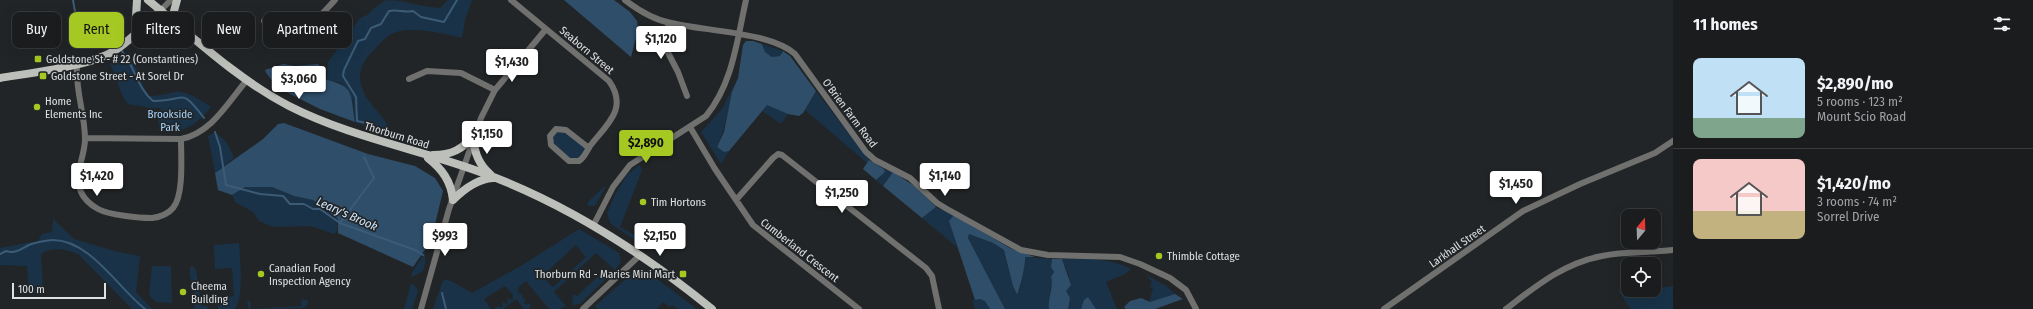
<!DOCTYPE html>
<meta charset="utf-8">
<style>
body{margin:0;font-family:"Fira Sans Condensed",sans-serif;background:#232526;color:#f1f3f6;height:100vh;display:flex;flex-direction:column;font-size:15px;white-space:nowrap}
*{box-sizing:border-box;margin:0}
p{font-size:13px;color:#9fa1a4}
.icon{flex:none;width:22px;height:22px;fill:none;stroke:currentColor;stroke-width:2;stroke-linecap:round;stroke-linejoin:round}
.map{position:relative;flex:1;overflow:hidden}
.details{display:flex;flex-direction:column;background:#1a1c1d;width:360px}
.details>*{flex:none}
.banner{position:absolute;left:12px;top:12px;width:380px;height:36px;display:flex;gap:8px}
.needle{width:26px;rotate:19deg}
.tools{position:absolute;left:1621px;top:209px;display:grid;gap:8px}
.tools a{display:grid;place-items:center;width:40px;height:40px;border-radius:8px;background:#1a1c1d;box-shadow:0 4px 16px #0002,0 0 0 1px #383a3b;font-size:20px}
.scale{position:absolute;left:12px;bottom:10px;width:94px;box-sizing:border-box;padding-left:4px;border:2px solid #dee0e2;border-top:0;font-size:11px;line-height:14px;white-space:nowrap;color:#dee0e2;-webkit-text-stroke:3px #222527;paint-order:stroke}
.price{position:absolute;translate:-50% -34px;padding:0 9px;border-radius:4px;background:#fff;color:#222;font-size:13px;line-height:26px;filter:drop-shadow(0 1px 2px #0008)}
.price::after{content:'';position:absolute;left:50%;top:24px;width:12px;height:9px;margin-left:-6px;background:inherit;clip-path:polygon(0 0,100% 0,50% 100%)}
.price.active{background:#a5c823;color:#111}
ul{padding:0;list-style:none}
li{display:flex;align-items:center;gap:12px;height:100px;padding:0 20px}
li+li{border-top:1px solid #383a3b}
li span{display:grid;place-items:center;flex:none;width:112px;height:80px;border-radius:8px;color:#555}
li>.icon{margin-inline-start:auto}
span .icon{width:48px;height:48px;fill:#fffc;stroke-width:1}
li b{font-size:17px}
h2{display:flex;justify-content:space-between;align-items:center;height:48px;padding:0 20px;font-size:17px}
.pill{padding:0 14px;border-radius:8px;background:#1a1c1d;box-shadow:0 4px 16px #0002,0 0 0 1px #383a3b;font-size:14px;line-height:36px}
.pill.active{background:#a5c823;color:#111}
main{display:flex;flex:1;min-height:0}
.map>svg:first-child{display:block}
</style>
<main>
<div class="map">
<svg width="1673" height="309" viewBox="0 0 1673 309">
<rect width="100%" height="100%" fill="#222527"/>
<!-- green -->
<path fill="#193248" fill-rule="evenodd" d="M386,0C404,0 421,7 440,8L448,0H472L465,20L462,38C443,34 404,23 387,37C381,41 377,48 372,52C362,62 357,74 362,88C369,108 387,116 391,134L355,122L353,101L341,83L327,80L328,62L360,18L369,14L373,9Z
M762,44L783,51L780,56L772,57L765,52Z
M128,53C137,66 140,82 149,96C159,96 166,94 175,92C186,90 202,101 211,107C194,127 186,132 159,131L158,112L162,108H151L128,104C119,93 117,77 110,64Z
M738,78C729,101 727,125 717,147L724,152L729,151L721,164L701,132L722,109Z
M816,91L869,160L867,163L805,110Z
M767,104L788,114L781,124L762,111Z
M562,129L589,148L574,162L551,145L550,136Z
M213,133C226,137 229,146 234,158L215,173L208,136Z
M639,165L642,170L620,227L639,238L644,236L642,240L638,242L610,223L607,213L615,195L626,176Z
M884,169L893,172L883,186L876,180L885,172Z
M607,184L595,206H589L587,204C591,197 601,191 607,184Z
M245,187H272L294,196L313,200L338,219L337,231L334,234L311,226L273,227L259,221L253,212L235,202L232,195Z
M936,207L954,215L952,230L957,247L922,218Z
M53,219L74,239L118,252L140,256L136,292L152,309H132L79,255C69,249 50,246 41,254L43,293H29L27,266L0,265V248L38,241L42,234L52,232Z
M579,229L619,253L621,262L615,270L596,253L554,292L566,306L560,309H549L526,281L518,288L519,290L517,292L522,294L523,299L526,298L524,303L526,305L528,303L531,305L529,309H524L516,299L503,309H496L495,306L496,307L499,306L501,308L503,307L502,304L504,302L506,304L508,303L507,300L509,298L511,300L513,299V295L505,286L484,299L491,309H433L442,283L445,279L453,282L472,293L524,264ZM576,245L586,257L553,287L542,276Z
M969,234L993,243L1004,250L1013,286L1020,291L1025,257L1052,259L1051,267L1054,272L1051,277C1053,288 1047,299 1049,309H1005L968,238Z
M239,243C240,259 244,296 235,309H218V305L221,304L222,297L234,296L232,268L215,269L214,245Z
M425,253V263L423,271L410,278L414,269Z
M1062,259C1085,259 1110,257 1131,269L1125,274L1106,282L1117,309H1096L1088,297L1084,300L1081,309H1068L1069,298L1066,291L1069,276Z
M152,266H171L172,303L157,302L152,299L149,294Z
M193,266L196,270L202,306H207L208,309H195L194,302H191V298H194V285H191V277H190V267Z
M637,269L645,270L697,309H678L672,305L670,307L663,302L657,309H597L595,306Z
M605,270L610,275L580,304L572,305L573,294L577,296Z
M1148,276L1165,285L1175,294L1149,303L1153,288L1150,287L1152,281L1147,277Z
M411,283L417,288L418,291L412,309H404Z
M1673,286V309H1631L1618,291L1654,290V288Z
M302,299L308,300L307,305L303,308L249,309L247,301H250L251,309L301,306Z
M980,299L986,301L990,309H975L972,301Z"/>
<!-- forest -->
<path fill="#2f4e6a" d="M564,0H614L630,12L637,21L638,30L631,57Z
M746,41H753L762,44L765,52L772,57L780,56L783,51L790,56L816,91L803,113L799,116L788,114L767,105L729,151L724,152L717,147L724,132L732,92L738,78L743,45Z
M283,64L295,66L318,64L321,67L323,79C356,86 350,94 355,122L320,109L276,87C274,80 268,78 265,70Z
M284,123L368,154L415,166L435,178L443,191L431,241L413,267L338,233V219L313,200L294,196L272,187H245L232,195L218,190L215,173L263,139L278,124Z
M869,160L884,169L885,172L876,180L863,169Z
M893,172L916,187L936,207L922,218L883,186Z
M954,215L1010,248L1035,257H1025C1026,261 1020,291 1017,294L1013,286L1004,250L993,243L969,234L968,238L1005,309H990L985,301L980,299L975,300L952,230L949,221Z
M1052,259H1062L1071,285L1066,291L1070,298L1068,309H1049C1047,299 1054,288 1051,277L1054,272L1051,267Z
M1175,294L1183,299L1155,309H1126L1124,307L1130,301L1141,298L1150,302Z
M1088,297L1096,309H1081L1084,300Z"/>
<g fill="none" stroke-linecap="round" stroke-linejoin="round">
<!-- stream -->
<path stroke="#3b5b76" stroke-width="2" d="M73,0C75,12 77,31 90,36C100,40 108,37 116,46
M121,50C135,66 137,88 153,101C187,102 179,85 204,118
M372,128L371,124L357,121L356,97L343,76L344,70L358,41L365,39L371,28L381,24L389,11C398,9 404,13 413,11L421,17L444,22L457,0
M215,132L220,147L226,185L260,194L283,196L290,204H304L313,209H320L340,223L415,250L423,255
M340,223L374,178L364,157
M0,254L6,251C16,254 21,249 29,245C33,243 48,240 53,240C90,240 118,288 145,309
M442,293L446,309"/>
<!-- minor -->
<path stroke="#70716f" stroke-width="6" d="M511,0L609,81C629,109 606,125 590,146C586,152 585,157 579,161H569L551,145L550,136L556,129L566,130L589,148
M625,0C638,10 655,20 671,23C704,31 770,32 795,54L866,152L875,160L910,178L937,203L947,209L1021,250L1048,255L1120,257L1140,264L1170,278L1186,290L1196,309
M161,10L171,0
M264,21C305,29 306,32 335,0
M669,23L663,43L678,72L687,96
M77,64C75,91 85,113 85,139C85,157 73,175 81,192C84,199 91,205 98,209C109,215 139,218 152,218C160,217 168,214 173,208C184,195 181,157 181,139
M409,79L427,71L461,73L495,90
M690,127L715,169L753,225L859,309
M85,138L181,139C212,133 228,102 247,80
M736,200L773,158L778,154L782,155L926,268L932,276L939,309
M593,226L613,187L630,165L706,116C733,83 737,40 746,0
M421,309L449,209L481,118L495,90L546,29
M583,309L640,255
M1384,309L1523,211L1580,184L1655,153L1673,141
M1506,309C1536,286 1564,263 1602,256C1625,251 1650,253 1673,250"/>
<!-- major -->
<path stroke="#bdbfbb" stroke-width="8" d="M148,0C193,37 237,79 289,106C350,137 418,149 483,173C567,204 643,253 712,309
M177,0L174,11L178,23
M139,31L155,27L182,28
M135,33L137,0
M0,78C30,73 90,66 114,51C131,41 146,23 161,10
M474,135C473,151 478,164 491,175
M433,155C452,155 463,149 474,135
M428,158C442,169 451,181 453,200
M453,200C464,189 477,179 493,178"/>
</g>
<!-- markers -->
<g fill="#a5c823" stroke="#222527" stroke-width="1.5">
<rect x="34" y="55" width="8" height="8" rx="2"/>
<rect x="39" y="72" width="8" height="8" rx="2"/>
<circle cx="37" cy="107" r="4"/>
<circle cx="643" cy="202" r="4"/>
<circle cx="1159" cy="256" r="4"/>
<circle cx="261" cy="274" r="4"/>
<rect x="679" y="270" width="8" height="8" rx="2"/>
<circle cx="183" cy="292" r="4"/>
</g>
<g text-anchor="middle" stroke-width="3.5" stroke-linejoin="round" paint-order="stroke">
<!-- street labels -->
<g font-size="11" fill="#dee0e2" stroke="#222527">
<text transform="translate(587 50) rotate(40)" y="4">Seaborn Street</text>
<text transform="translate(850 113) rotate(53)" y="4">O'Brien Farm Road</text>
<text transform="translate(397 135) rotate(17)" y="4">Thorburn Road</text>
<text transform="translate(1457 246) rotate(-35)" y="4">Larkhall Street</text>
<text transform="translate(800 250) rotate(38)" y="4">Cumberland Crescent</text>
</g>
<!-- poi labels -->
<g font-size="11" fill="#dee0e2" stroke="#222527" text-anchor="start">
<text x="46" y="63">Goldstone St - # 22 (Constantines)</text>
<text x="51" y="80">Goldstone Street - At Sorel Dr</text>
<text x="45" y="105">Home<tspan x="45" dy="13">Elements Inc</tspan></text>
<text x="651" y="206">Tim Hortons</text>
<text x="1167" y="260">Thimble Cottage</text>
<text x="269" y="272">Canadian Food<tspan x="269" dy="13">Inspection Agency</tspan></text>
<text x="675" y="278" text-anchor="end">Thorburn Rd - Maries Mini Mart</text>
<text x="191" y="290">Cheema<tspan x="191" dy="13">Building</tspan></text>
</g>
<!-- park labels -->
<g font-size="11" fill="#a7d3f9" stroke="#222527">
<text x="170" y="118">Brookside<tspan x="170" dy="13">Park</tspan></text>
</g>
<!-- water labels -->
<g font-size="12" font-style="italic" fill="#d1e7fb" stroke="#222527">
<text transform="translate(347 214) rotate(24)" y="4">Leary's Brook</text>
</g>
</g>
</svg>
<div class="tools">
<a><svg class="needle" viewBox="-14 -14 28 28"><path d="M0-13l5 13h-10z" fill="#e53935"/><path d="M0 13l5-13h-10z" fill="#9fa1a4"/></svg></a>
<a><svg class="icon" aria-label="locate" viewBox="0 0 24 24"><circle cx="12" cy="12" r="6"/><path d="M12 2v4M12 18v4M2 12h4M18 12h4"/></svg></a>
</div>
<div class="scale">100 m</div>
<b class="price" style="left:661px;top:60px">$1,120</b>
<b class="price" style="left:512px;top:83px">$1,430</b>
<b class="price" style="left:299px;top:100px">$3,060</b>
<b class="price" style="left:487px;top:155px">$1,150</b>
<b class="price active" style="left:646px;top:164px">$2,890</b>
<b class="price" style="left:97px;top:197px">$1,420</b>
<b class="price" style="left:945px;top:197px">$1,140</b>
<b class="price" style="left:1516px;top:205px">$1,450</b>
<b class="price" style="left:842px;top:214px">$1,250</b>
<b class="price" style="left:445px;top:257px">$993</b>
<b class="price" style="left:660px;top:257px">$2,150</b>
<div class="banner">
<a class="pill">Buy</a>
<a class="pill active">Rent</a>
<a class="pill">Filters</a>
<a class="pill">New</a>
<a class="pill">Apartment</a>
</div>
</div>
<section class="details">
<h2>11 homes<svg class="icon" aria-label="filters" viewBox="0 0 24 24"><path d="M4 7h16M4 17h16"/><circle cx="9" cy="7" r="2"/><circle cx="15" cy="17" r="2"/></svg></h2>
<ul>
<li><span style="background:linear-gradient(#bfe0f5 75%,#7fa58c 0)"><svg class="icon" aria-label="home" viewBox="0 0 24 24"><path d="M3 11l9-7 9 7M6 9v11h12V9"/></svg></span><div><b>$2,890/mo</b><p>5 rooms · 123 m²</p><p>Mount Scio Road</p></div></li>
<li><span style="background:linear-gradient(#f6c9c9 65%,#c2b280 0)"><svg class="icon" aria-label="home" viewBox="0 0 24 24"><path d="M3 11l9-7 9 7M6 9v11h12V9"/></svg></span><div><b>$1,420/mo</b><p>3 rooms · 74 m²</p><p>Sorrel Drive</p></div></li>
</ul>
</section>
</main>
